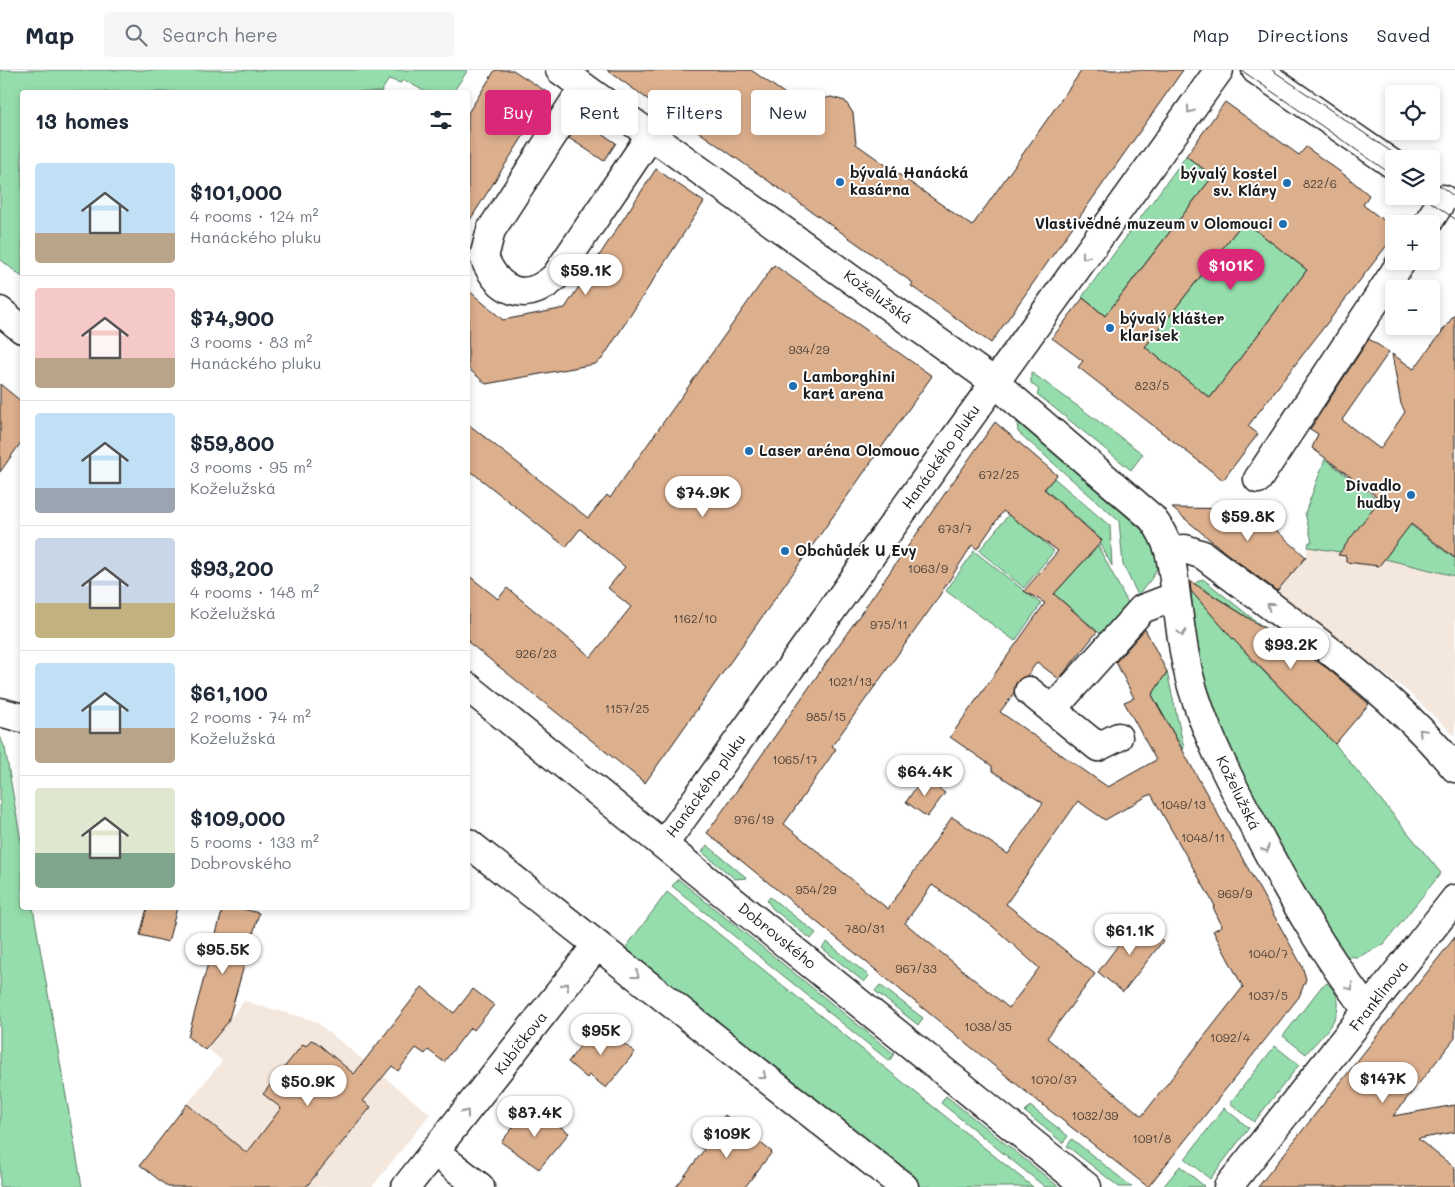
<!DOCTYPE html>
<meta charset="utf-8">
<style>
body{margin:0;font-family:Mali,sans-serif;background:#f6f6f7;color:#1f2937;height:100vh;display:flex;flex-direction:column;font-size:19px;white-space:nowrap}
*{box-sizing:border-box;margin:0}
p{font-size:16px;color:#747a83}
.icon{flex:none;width:28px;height:28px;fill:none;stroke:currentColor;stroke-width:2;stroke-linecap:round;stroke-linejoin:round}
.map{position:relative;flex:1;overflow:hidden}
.drawer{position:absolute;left:20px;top:20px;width:450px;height:820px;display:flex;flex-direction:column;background:#fff;border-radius:5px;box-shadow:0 2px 8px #0003}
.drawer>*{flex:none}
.hud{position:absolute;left:485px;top:20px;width:475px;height:45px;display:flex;gap:10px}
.fabs{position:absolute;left:1385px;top:15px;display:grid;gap:10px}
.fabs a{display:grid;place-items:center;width:55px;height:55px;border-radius:5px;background:#fff;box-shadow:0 2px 8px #0003;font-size:25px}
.price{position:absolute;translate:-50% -42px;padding:0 11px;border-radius:18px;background:#fff;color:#222;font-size:16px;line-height:32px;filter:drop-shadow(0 1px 2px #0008)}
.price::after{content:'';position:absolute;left:50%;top:30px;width:15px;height:11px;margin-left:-8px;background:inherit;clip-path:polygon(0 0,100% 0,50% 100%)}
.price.current{background:#db2777;color:#fff}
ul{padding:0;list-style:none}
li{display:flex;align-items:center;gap:15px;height:125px;padding:0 15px}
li+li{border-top:1px solid #e0e1e3}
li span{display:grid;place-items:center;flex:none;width:140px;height:100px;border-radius:5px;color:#555}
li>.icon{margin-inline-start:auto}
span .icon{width:60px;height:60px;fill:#fffc;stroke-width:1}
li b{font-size:21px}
h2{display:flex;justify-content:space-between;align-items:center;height:60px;padding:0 15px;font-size:21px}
.pill{padding:0 18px;border-radius:5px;background:#fff;box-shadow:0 2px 8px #0003;font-size:18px;line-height:45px}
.pill.current{background:#db2777;color:#fff}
header{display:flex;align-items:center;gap:30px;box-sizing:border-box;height:70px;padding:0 25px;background:#fff;border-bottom:1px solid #e0e1e3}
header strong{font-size:24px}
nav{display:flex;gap:28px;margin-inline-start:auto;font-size:18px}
.search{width:350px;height:45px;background:#f6f6f7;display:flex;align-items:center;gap:12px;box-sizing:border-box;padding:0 18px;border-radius:5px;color:#747a83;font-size:19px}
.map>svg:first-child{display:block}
</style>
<header>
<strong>Map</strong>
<div class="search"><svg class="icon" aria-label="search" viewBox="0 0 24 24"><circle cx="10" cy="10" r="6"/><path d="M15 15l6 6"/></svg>Search here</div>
<nav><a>Map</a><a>Directions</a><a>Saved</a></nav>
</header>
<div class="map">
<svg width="1455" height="1117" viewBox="0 0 1455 1117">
<rect width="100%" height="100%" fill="#fff"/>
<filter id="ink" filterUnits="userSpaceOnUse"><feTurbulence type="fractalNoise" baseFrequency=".02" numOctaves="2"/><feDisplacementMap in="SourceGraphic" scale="10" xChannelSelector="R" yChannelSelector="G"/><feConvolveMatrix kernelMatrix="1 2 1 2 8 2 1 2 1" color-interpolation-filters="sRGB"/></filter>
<g filter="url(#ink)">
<!-- built -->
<path fill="#f4e7dd" d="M1308,477L1385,489L1455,506V666L1406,620L1295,538L1277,521L1306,487Z
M244,931L315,951L430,1044L372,1117H290L187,1034L222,991L207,978Z"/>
<!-- green -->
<path fill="#95ddac" stroke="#587c64" d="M0,0H468L453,22H426L404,10L400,13L389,9L381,22H22V207L0,189Z
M1186,86L1227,117L1206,115L1124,221L1108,248L1082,227Z
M1244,151L1307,200L1210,328L1145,277Z
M1031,302L1143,384L1131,400L1037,324L1039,320L1031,313Z
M1017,352L1148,465C1163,497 1160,499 1138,525L1123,495L1119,451L1018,362Z
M1325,389L1455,489V506L1385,489L1308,477L1309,472H1312L1305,443Z
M1054,408L1110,456L1112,496L1100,473L1102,470L1045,419Z
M1010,443L1054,481L1024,518L979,481Z
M1098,476L1130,537L1104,567L1058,527L1046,533Z
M974,481L1041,534L1015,571L946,521Z
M1203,509L1267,560L1204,519L1197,527L1255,593L1335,674L1441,803L1384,874L1358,887L1337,886C1282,785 1195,657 1192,540C1192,527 1188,513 1203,509Z
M1167,602L1184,678L1183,680L1152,625Z
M0,667L5,678L22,777V838H33L82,1117H0Z
M707,775L747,808L735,809L702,782Z
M678,809L894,984L889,991L672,816Z
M667,822L1033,1117H922L624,880Z
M770,827L816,863L811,869L773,839L767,831Z
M827,872L869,906L864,912L822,878Z
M1327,913C1355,939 1324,962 1306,984L1283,966L1322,916Z
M880,915L923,948L918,955L875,921Z
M1275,976L1299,995L1254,1052L1230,1033Z
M946,1026L1059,1117H1045L941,1033Z
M1030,1036L1068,1066L1063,1073L1025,1042Z
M1224,1038L1249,1058L1210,1109L1185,1089Z
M1072,1069L1132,1117H1119L1067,1076Z
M1180,1096L1204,1116L1203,1117H1163Z"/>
<!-- building -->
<path fill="#dcaf8d" stroke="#1c1c1c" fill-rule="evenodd" d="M495,0H513L550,24L468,153V43Z
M607,0H751L801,35L831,27L845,31L853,43L856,74L972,156L1082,0H1183L991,273L911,216L913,213L655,31L653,33Z
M1225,32L1299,85L1306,77L1346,106L1369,125L1363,135L1394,158V166L1248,356L1258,364L1223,410L1078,297L1083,291L1052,268L1083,228L1105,246L1213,106L1186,86ZM1244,151L1307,200L1210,328L1145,277Z
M581,50L616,73L604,91L569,68Z
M656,99L704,132L602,289L595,294L486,314L468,298V220L503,250L565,238Z
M774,195L932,306L645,713L468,572V505L498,529L507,518L591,587L631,537L608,518L625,497L580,459L566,477L468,399V354L588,448L607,425L610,428Z
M1455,244V488L1411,454L1379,496L1346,492V486L1338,485L1380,429L1312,378L1318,364L1310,359L1369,269L1389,282L1342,350L1380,379L1405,342L1401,334L1392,284L1414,299Z
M0,314L22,332V371L0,402Z
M995,352L1057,405L1044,419L1102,471L1054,524L1097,562L1059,609L1037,592L1027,606L1017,612L1014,623L1000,642L1108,717L1156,690L1124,632L1134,628L1116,592L1145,559L1167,602L1152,625L1302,896L1306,909L1299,927L1148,1117L1030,1025L707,763ZM1003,441L1058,481L1024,521L1045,533L950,667L992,696V701L1043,733L1008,784L952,747L888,839L784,754L836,679L832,676L934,534L972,475L977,479ZM1151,724L1215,836L1213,837L1222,856L1213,861L1243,917L1142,1046L1047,968L1095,904L1006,834L1078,731L1105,750ZM932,815L991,855L1039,898L1009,938L905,853Z
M1172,438L1252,439L1306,487L1277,521L1226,483Z
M1190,511L1327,598L1369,634L1335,674L1232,568L1191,521Z
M923,707L945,723L927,747L906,732Z
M147,838H177L168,872L140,865Z
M223,838H239L259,843L228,952L205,980L188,967Z
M1137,850L1163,871L1123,922L1098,902Z
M1455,867V968L1393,1046L1455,1035V1062L1418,1069L1455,1098V1117H1258Z
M422,917L454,943L473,919L494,935L474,960L470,958L444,992L428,980L425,984L416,978L398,1001L392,996L363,1031L371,1037L306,1117H168L140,1095L187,1034L247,1083L281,1038L263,1024L303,974L306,976L311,970L316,972L354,1004Z
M597,954L635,982L606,1018L589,1005L587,1008L568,992Z
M531,1036L569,1063L539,1099L501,1072Z
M725,1045L772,1082L745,1117H676L704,1080L700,1077Z"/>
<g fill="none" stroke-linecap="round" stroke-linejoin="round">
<defs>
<path id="minor" d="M560,0L994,312L1152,448C1172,474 1172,495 1176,526C1181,559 1184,594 1195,626C1210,673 1233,717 1256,760C1290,825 1323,882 1367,940
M1256,0L1394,95
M584,17L491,160L484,187C498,222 525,234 555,207L651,65
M1427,154L1443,129
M1258,409L1402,191
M1170,480L1185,479L1203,485C1290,552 1384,613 1455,698
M1029,621L1098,677L1118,667
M1052,640L1142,539L1176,526
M0,642L22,648
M468,773L904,1117
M664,774L1219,0
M435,1082L480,1117
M406,1117L597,875
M1228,1117L1455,829"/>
<path id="major" d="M0,241L22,259
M468,617L1087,1117"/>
</defs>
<!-- minor casing -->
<use href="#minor" stroke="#1c1c1c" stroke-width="31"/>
<!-- major casing -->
<use href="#major" stroke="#1c1c1c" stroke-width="31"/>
<!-- minor -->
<use href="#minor" stroke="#fff" stroke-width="28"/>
<!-- major -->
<use href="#major" stroke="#fff" stroke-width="28"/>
<!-- tram -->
<path stroke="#1c1c1c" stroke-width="1" d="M1241,0L1394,106
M1272,0L1402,89
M1431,109L1455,127
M1422,126L1455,149"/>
</g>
<!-- one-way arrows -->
<defs><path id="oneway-chevron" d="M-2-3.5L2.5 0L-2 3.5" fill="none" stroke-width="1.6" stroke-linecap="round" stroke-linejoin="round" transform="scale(1.25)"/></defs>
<g stroke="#999">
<use href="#oneway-chevron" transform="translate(1190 40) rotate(126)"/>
<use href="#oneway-chevron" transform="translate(1085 186) rotate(126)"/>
<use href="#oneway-chevron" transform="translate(1270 536) rotate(-143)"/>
<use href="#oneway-chevron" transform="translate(1182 563) rotate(81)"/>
<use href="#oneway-chevron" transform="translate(1422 662) rotate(-135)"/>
<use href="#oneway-chevron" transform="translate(1266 779) rotate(62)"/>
<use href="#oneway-chevron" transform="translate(636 905) rotate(38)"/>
<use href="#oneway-chevron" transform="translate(566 916) rotate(-52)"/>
<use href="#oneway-chevron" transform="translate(1350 917) rotate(53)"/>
<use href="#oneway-chevron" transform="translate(763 1006) rotate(38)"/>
<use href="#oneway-chevron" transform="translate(466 1043) rotate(-52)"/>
</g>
</g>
<!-- markers -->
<g fill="#1f6fb2" stroke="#fff" stroke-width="2">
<circle cx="840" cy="112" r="5"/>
<circle cx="1287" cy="113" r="5"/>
<circle cx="1283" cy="154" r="5"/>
<circle cx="1110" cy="258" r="5"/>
<circle cx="793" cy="316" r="5"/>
<circle cx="749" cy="381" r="5"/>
<circle cx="1411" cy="425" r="5"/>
<circle cx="785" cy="481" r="5"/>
</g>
<g text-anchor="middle" stroke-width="4" stroke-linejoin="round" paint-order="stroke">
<!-- number labels -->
<g font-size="12" fill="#4c4138">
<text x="1320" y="118">822/6</text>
<text x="809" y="284">934/29</text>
<text x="1152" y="320">823/5</text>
<text x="999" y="409">672/25</text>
<text x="955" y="463">673/7</text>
<text x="928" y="503">1063/9</text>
<text x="695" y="553">1162/10</text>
<text x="889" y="559">975/11</text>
<text x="536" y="588">926/23</text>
<text x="850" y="616">1021/13</text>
<text x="627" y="643">1157/25</text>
<text x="826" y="651">985/15</text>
<text x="795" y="694">1065/17</text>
<text x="1183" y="739">1049/13</text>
<text x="754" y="754">976/19</text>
<text x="1203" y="772">1048/11</text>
<text x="816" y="824">954/29</text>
<text x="1235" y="828">969/9</text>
<text x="865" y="863">780/31</text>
<text x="1268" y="888">1040/7</text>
<text x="916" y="903">967/33</text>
<text x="1268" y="930">1037/5</text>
<text x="988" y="961">1038/35</text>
<text x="1230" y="972">1092/4</text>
<text x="1054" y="1014">1070/37</text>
<text x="1095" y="1050">1032/39</text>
<text x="1152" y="1073">1091/8</text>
</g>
<!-- poi labels -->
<g font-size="15" font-weight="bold" fill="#1c1c1c" stroke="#fff" text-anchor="start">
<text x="850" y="108">bývalá Hanácká<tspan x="850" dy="17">kasárna</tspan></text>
<text x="1277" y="109" text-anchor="end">bývalý kostel<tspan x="1277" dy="17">sv. Kláry</tspan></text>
<text x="1273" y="159" text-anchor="end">Vlastivědné muzeum v Olomouci</text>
<text x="1120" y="254">bývalý klášter<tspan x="1120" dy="17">klarisek</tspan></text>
<text x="803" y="312">Lamborghini<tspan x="803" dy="17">kart arena</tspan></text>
<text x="759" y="386">Laser aréna Olomouc</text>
<text x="1401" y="421" text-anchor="end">Divadlo<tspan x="1401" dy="17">hudby</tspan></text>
<text x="795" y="486">Obchůdek U Evy</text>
</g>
<!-- street labels -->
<g font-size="15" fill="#1c1c1c" stroke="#fff">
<text transform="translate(878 227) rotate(36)" y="5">Koželužská</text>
<text transform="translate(941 387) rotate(-55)" y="5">Hanáckého pluku</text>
<text transform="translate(706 716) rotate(-54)" y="5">Hanáckého pluku</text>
<text transform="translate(1238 723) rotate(64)" y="5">Koželužská</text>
<text transform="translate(777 866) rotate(39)" y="5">Dobrovského</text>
<text transform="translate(1379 926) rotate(-52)" y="5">Franklinova</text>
<text transform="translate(521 973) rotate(-52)" y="5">Kubíčkova</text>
</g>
</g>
</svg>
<div class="fabs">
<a><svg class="icon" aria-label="locate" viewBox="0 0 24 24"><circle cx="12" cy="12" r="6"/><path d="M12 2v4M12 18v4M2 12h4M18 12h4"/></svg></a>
<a><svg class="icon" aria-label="layers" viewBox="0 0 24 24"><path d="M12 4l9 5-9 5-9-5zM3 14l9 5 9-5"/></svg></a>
<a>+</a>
<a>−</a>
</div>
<b class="price current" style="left:1231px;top:221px">$101K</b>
<b class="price" style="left:586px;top:226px">$59.1K</b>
<b class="price" style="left:703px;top:448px">$74.9K</b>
<b class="price" style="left:1248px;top:472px">$59.8K</b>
<b class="price" style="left:1291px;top:600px">$93.2K</b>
<b class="price" style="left:925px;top:727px">$64.4K</b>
<b class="price" style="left:1130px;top:886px">$61.1K</b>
<b class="price" style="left:223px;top:905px">$95.5K</b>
<b class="price" style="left:601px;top:986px">$95K</b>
<b class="price" style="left:1383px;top:1034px">$147K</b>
<b class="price" style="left:308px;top:1037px">$50.9K</b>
<b class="price" style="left:535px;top:1068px">$87.4K</b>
<b class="price" style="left:727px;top:1089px">$109K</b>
<div class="hud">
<a class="pill current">Buy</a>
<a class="pill">Rent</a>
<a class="pill">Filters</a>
<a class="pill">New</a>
</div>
<section class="drawer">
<h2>13 homes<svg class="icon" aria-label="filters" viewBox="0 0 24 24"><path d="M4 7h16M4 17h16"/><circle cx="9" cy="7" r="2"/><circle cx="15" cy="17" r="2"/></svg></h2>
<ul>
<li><span style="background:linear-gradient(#bfe0f5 70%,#b9a48a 0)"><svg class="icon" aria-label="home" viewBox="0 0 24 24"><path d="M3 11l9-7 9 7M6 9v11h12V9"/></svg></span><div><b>$101,000</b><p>4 rooms · 124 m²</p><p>Hanáckého pluku</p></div></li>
<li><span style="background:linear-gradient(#f6c9c9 70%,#b9a48a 0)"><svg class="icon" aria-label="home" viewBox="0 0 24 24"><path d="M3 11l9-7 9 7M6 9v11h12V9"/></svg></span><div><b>$74,900</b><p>3 rooms · 83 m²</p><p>Hanáckého pluku</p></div></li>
<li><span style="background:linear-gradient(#bfe0f5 75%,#9aa5b1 0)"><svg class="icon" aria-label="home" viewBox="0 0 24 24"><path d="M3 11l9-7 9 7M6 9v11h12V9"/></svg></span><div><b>$59,800</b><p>3 rooms · 95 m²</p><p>Koželužská</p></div></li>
<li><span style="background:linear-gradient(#c9d6e8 65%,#c2b280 0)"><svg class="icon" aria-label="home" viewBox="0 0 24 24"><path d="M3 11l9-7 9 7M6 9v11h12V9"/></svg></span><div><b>$93,200</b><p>4 rooms · 148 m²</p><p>Koželužská</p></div></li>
<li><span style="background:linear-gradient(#bfe0f5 65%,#b9a48a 0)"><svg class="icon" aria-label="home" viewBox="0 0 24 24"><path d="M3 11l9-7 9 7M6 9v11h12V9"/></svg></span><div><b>$61,100</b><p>2 rooms · 74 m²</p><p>Koželužská</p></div></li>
<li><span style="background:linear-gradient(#dfe7d0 65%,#7fa58c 0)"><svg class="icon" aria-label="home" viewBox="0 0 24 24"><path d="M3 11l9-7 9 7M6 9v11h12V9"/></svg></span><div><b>$109,000</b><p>5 rooms · 133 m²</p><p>Dobrovského</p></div></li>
</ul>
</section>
</div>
